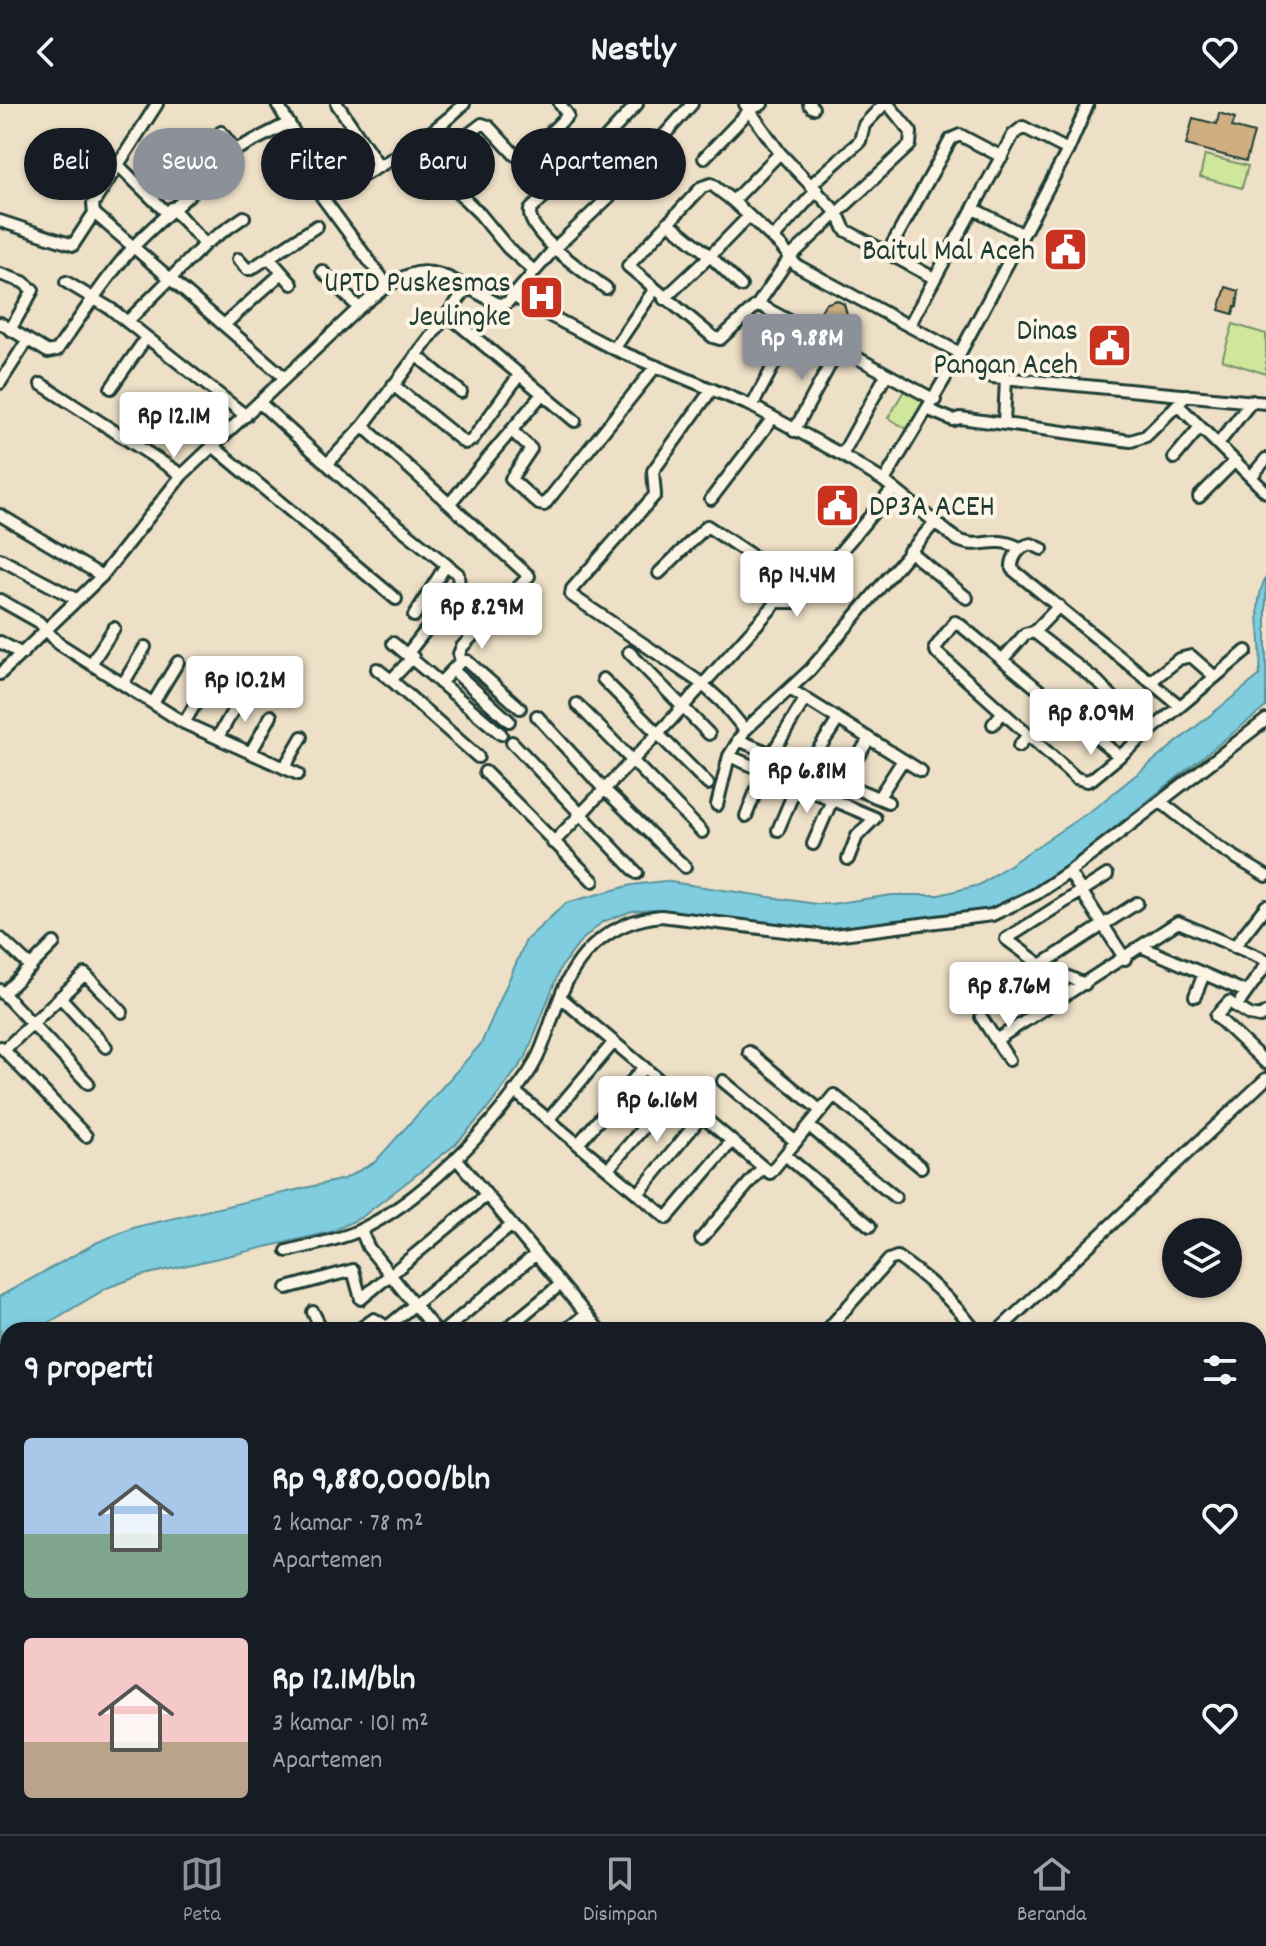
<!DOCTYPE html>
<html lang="id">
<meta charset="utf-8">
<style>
body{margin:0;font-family:Dekko,sans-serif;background:#20242c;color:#f1f3f6;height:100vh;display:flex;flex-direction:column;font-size:30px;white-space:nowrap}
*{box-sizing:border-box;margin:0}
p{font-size:26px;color:#9ea1a6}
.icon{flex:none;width:44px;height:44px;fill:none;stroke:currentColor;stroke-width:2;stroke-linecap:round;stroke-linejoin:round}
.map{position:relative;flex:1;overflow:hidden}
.sheet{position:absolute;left:0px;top:1218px;width:1266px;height:512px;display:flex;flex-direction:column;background:#171b24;border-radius:24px 24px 0 0;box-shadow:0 2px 6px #0004}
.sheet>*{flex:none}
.top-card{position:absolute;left:24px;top:24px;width:800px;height:72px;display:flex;gap:16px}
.controls{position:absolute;left:1162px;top:1114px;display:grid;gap:16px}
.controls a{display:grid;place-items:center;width:80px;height:80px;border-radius:50%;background:#171b24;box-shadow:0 2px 6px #0004;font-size:40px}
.price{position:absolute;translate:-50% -68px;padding:0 18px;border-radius:8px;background:#fff;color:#222;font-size:26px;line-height:52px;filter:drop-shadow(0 2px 4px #0008)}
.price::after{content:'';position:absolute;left:50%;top:48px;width:24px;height:18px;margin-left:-12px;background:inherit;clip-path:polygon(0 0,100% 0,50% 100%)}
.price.on{background:#8c9099;color:#fff}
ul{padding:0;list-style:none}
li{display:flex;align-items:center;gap:24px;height:200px;padding:0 24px}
li span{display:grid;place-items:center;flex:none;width:224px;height:160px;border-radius:8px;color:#555}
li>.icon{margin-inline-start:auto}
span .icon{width:96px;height:96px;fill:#fffc;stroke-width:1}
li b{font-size:34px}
h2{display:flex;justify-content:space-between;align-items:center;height:96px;padding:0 24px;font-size:34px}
.pill{padding:0 28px;border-radius:36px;background:#171b24;box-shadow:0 2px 6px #0004;font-size:28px;line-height:72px}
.pill.on{background:#8c9099;color:#fff}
header{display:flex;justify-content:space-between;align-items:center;height:104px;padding:0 24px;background:#171b24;font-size:36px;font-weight:800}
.menu{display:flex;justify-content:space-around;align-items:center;height:112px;border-top:2px solid #363941;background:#171b24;font-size:22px;color:#9ea1a6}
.menu a{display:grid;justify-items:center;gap:4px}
.menu .on{color:#8c9099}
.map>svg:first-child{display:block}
</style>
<header><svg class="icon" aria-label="back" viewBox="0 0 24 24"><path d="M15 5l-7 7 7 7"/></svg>Nestly<svg class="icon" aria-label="heart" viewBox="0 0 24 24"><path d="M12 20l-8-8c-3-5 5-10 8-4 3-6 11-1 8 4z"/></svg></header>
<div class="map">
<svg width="1266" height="1730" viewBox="0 0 1266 1730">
<rect width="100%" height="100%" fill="#eee0c7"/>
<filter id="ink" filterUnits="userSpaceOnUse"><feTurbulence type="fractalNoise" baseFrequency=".0125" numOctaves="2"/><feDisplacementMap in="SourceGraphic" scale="16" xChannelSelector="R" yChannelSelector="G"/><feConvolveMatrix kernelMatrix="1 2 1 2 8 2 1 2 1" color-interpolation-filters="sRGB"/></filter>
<g filter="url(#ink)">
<!-- green -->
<path fill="#cfe79c" stroke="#779268" stroke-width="2" d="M1205,51L1248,62L1242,84L1200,73Z
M1233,220L1266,230V270L1222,256Z
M905,285L925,296L909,326L888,314Z"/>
<!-- water -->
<path fill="#80cde0" stroke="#59939b" stroke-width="2" d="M1266,473V603C1222,637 1179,672 1135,707C1088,744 1034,794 974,809L823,826L653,805L632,807L602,818L581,837L560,865L526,953L489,1003L456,1040L362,1113L331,1128L140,1172L109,1183L36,1226H8V1242L0,1247V1192L98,1138L136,1123L344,1075L375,1058L481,940L526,836L566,799L632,781L664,777L816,800H831L892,791H939L979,781L1096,703L1259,572C1266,538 1249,506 1266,473Z"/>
<!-- building -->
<path fill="#cfae82" stroke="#1f3d34" stroke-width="2" d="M1219,9L1235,14L1232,23L1254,29L1246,57L1186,41L1193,14L1217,20Z
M338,55L344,73L325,81L317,61Z
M1063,128L1081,136L1069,162L1052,154Z
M1226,183L1239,187L1237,203L1235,202L1233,210L1219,206Z
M836,196L844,200L849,218L838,231L827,226L821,207L825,200Z
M829,385L856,406L848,417L820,395Z"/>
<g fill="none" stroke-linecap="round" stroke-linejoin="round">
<defs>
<path id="minor" d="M277,0L294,28L322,93L387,181
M337,0L379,62
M745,0L780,49L838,110L845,126L934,174
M809,0L813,4
M552,27L568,11L560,0
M221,28L235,46L289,19
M410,42L480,110L508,144L534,167
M780,49L733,97L711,80L702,83L628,162L713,233L720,235L758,200L935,296
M704,54L751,5L762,0
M117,60L167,109
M428,61L482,20L488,22L515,51
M811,81L860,37L864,21L884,0
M322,93C372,68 424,39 464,0
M733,97L781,142L796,161L909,222
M172,104L205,140
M974,105L1022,130
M94,109L284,273
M94,109L93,100L157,0
M0,117L73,141L94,109
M773,134L817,86
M887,150L951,35L960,31L1002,53
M238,155L247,165H251L317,122
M270,155L292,180
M322,167L359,204
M0,170L23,178L33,186L10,226
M66,178L111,205L246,312
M741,182L710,152L748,113
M606,184C587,170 526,129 530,106L604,36L637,0
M514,193L614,245L752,302L842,351L884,377L956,435C982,448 990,429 1020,444
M664,195L710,152L668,118
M758,200L790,153L910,41L911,28L888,0
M448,211L575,317
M127,218L205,140L244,113
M0,219L48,248L57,246C83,210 106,173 136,140C155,120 176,103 196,85L191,72L168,45
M225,220L282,169
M614,245L654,186
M960,249L1068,46L1088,0
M416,251L461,288
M992,273L1266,299
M0,279L27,237
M41,280L182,371
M393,281L465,339L472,336L520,270
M111,284L146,234
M712,285L653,367L655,391L572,485L571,491L701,579L722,598L745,626
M259,298L371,400L458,470L459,484L408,549
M1178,301L1266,388
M752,302L795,221
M929,306L953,316L960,314L1131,337L1146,332L1187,291
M1004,320L1006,274
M363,322L529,472L462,543L459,550L461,557
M512,327L531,345L511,375L539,400L544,401L656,262
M794,327L839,244
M1218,340L1252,297
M214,343L396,495
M842,351L886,271
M1174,354L1200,323
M329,358L363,322L468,183
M1251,373L1266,355
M884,377L960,249L909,222L1013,31L1023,23L1068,46
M1199,393L1235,357
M711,395L772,315
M450,399L543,289
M0,411L102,472
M1042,445L1031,440C1020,442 1011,453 1012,465L1180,602
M909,447L967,494
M0,455L76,495
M659,469L707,422L757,455L811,483
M0,496L39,518L58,539L184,619L298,670
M414,512L446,461
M1034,528L1059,502
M0,538L22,550
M393,539L501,630
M629,548L709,630
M413,553L391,576L478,653
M1002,556L1025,530L1034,528L1097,577L1148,629
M91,560L114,524
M377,565L391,576
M453,566L509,617
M0,570L102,472L182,371L359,204C423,151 430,163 498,200L507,199L555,144L609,93L692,0
M603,575L708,680
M1150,578L1179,555L1191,552L1215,573
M440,579L461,557H467L520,604
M123,580L145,543
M790,585L921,667
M153,599L178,558
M577,600L702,728
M537,612L603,684L685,763
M184,619L211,574
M993,620L1003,608
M218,633L242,591
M738,636L888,698
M512,638L637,769
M1019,642L1028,631
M251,648L271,612
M772,650L805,595
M729,652L875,714L857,732L848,755
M1119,652L959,520L955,518L935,544L937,549L1076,674L1087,677L1092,675C1143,633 1195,590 1246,547
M284,664L302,633
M806,664L838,616
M485,668L593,777
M842,678L869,635
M879,693L903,656
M1161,698L1217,742L1266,772
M717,701L729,652L745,626L810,566L935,418
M746,712L764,667
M778,726L797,681
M553,739L671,616L777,498H796L811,483L893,385
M813,740L832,696
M1069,768L1125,855
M0,834L31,863
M1142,843L1246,888
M1234,843L1266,802
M1041,861L1137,799
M1085,880L1041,861L1006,835L1107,771
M0,886L88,979
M3,890L54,839
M1195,892L1204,870
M60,893L106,943
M560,893L770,1069L834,991L921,1063
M1241,896L1266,861
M1266,909L1260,913L1250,911L1229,898L1216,912L1266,959
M981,913L1009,956
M996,936L1178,818L1266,856
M1,943L86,1032
M4,946L85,870L122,908
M749,948L821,1007
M723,977L796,1038
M514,987L667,1114L732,1037
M548,1016L614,938
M809,1022L895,1093
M578,1040L644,963
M785,1051L870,1122
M456,1054L599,1226
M608,1065L674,988
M638,1090L702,1012
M361,1126L368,1143L435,1226
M701,1135L763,1063
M287,1147C311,1141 336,1137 358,1127C421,1098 489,1026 528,970C543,948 549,921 559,896C576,849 610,817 661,812L826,832L992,811L1036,790L1069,768L1266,616
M287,1184L353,1166L361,1195L487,1091
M313,1208L322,1226
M358,1226L374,1215L387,1223L512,1121
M445,1226L536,1150
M505,1226L561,1180
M566,1226L586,1210
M827,1226L889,1156L897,1153C928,1174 952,1196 975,1226
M999,1226L1266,975
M1258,1262L1266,1257
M1258,1391L1266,1398
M1258,1675L1266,1682
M803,1722L810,1730
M1031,1722L1040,1730
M1091,1722L1100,1730
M1162,1722L1168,1730
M939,1730L948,1722
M1019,1730L1027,1722
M1187,1730L1196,1722
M1254,1730L1266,1718"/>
</defs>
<!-- minor casing -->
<use href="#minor" stroke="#1f3d34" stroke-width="16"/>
<!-- minor -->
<use href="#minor" stroke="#fcf5e5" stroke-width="10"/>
</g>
</g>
<!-- icons -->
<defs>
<symbol id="civic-square" viewBox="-11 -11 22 22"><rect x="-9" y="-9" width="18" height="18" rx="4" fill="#c8321e" stroke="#fcf5e5"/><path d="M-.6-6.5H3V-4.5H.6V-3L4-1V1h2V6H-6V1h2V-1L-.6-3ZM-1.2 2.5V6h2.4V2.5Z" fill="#fff"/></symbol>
<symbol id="hospital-square" viewBox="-11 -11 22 22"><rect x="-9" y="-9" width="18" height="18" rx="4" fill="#c8321e" stroke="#fcf5e5"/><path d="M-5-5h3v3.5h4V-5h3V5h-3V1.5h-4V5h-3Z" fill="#fff"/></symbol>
</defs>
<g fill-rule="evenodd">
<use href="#civic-square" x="1040" y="120" width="51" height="51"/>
<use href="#hospital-square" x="516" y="168" width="51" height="51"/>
<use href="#civic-square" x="1084" y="216" width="51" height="51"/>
<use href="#civic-square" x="812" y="376" width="51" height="51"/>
</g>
<g text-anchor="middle" stroke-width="8" stroke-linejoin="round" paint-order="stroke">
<!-- poi labels -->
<g font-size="30" fill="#1f3d34" stroke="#fcf5e5" text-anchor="end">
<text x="1035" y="155">Baitul Mal Aceh</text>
<text x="511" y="187">UPTD Puskesmas<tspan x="511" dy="34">Jeulingke</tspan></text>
<text x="1078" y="235">Dinas<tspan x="1078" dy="34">Pangan Aceh</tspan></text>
<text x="869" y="411" text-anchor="start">DP3A ACEH</text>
</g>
</g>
</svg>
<div class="controls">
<a><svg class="icon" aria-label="layers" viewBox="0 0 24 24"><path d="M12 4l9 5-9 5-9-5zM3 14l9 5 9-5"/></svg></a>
</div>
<b class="price on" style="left:802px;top:278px">Rp 9.88M</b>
<b class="price" style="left:174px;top:356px">Rp 12.1M</b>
<b class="price" style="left:797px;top:515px">Rp 14.4M</b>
<b class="price" style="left:482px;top:547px">Rp 8.29M</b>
<b class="price" style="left:245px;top:620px">Rp 10.2M</b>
<b class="price" style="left:1091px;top:653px">Rp 8.09M</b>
<b class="price" style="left:807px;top:711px">Rp 6.81M</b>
<b class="price" style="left:1009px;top:926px">Rp 8.76M</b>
<b class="price" style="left:657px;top:1040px">Rp 6.16M</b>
<div class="top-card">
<a class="pill">Beli</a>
<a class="pill on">Sewa</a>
<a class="pill">Filter</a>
<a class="pill">Baru</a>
<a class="pill">Apartemen</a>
</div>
<section class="sheet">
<h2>9 properti<svg class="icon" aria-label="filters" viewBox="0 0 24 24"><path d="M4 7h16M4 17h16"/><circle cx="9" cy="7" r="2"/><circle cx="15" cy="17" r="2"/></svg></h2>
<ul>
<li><span style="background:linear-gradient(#a9c7e8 60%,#7fa58c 0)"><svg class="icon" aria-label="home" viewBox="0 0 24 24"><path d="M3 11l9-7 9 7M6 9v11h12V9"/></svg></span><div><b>Rp 9,880,000/bln</b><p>2 kamar · 78 m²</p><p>Apartemen</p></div><svg class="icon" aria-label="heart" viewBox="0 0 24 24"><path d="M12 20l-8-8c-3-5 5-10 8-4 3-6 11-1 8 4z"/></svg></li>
<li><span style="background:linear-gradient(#f6c9c9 65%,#b9a48a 0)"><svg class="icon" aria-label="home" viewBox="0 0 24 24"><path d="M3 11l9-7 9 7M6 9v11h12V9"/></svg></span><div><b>Rp 12.1M/bln</b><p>3 kamar · 101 m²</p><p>Apartemen</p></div><svg class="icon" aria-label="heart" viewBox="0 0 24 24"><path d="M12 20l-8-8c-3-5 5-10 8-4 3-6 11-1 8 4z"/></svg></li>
</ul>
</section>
</div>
<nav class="menu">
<a class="on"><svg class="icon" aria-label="map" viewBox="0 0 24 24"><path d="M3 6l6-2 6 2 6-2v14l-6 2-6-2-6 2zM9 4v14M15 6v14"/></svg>Peta</a>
<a><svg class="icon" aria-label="saved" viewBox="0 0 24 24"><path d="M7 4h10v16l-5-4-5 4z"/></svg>Disimpan</a>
<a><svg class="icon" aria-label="home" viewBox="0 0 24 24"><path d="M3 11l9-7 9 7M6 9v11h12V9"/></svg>Beranda</a>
</nav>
